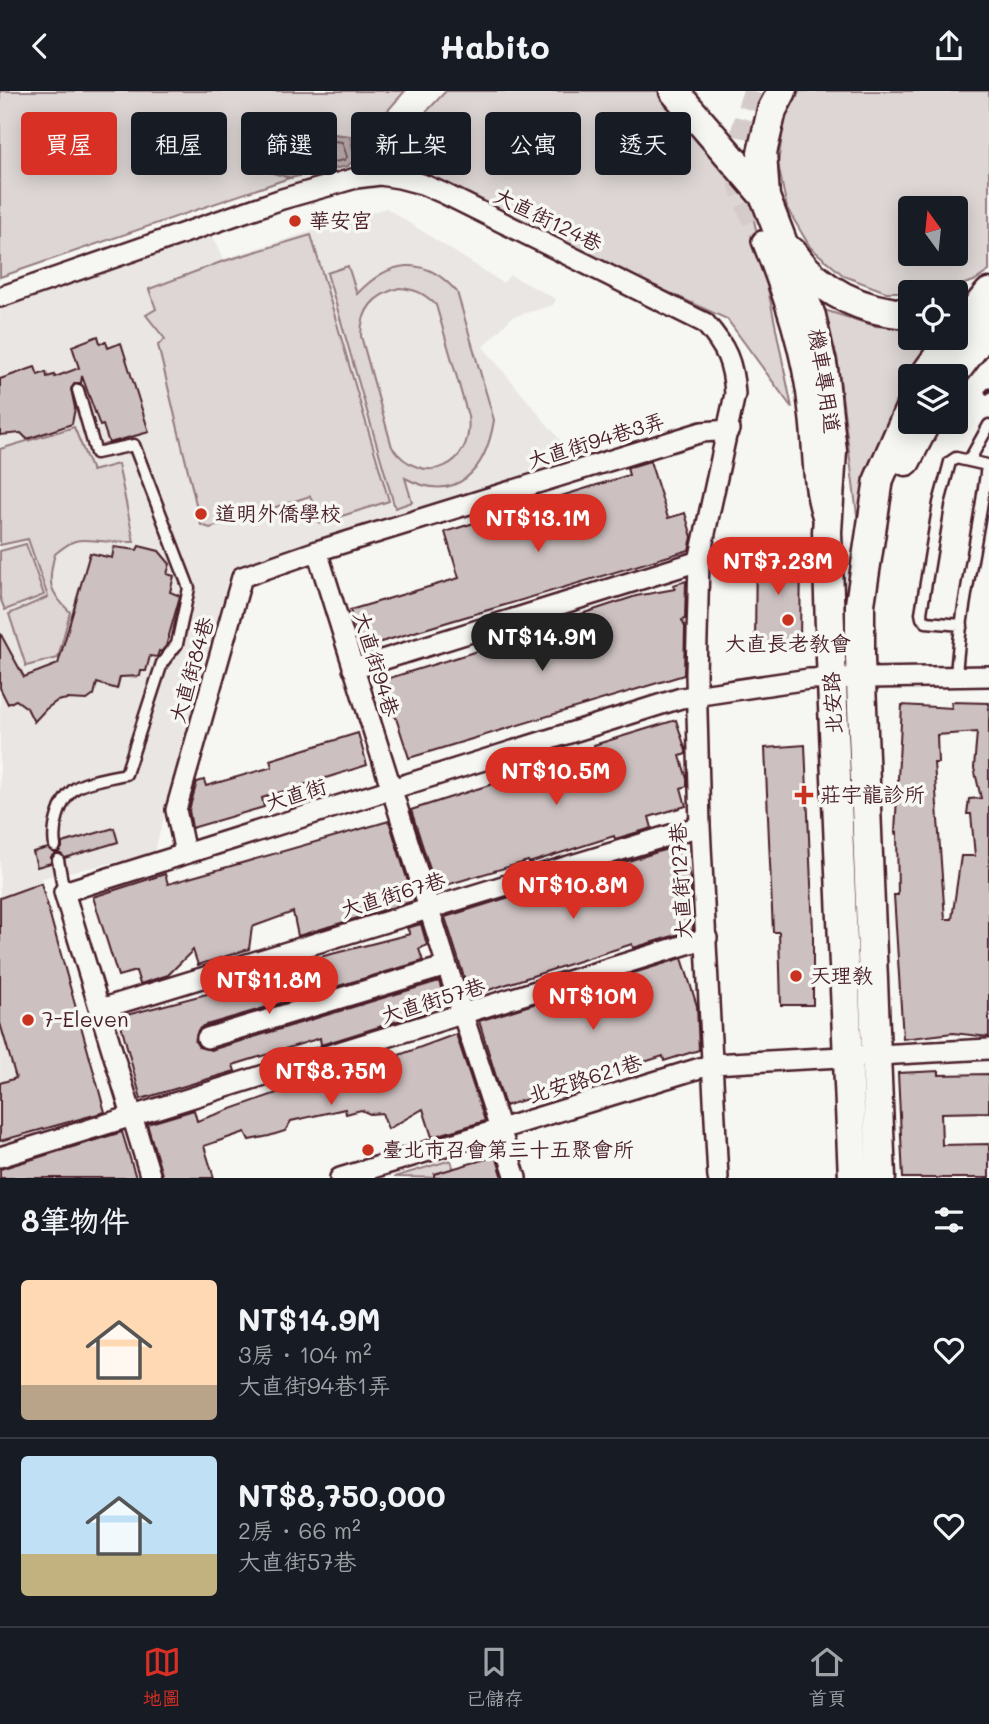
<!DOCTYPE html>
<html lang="zh-TW">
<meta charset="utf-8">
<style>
body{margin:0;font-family:Mali,"LXGW WenKai TC",sans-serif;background:#242831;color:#f1f3f6;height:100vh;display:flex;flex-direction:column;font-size:26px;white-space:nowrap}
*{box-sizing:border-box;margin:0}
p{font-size:23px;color:#9ea1a6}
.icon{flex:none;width:38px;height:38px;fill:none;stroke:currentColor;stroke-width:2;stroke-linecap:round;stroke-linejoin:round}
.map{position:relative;height:1087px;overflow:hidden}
.details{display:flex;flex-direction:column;background:#171b24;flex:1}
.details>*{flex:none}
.banner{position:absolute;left:21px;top:21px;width:948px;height:63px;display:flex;gap:14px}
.needle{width:46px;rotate:345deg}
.controls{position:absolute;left:898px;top:105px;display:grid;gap:14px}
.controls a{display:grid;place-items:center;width:70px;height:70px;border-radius:7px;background:#171b24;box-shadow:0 4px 18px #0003;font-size:35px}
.price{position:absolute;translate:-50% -60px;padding:0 16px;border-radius:24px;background:#d93025;color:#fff;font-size:23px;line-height:46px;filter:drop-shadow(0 2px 4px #0008)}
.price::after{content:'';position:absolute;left:50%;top:42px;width:21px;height:16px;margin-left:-10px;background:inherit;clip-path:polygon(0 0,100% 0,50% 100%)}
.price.selected{background:#222;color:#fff}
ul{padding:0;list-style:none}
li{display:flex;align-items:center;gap:21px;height:175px;padding:0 21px}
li+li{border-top:2px solid #363941}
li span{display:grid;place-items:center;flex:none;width:196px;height:140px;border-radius:7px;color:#555}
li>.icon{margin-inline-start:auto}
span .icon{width:84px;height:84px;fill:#fffc;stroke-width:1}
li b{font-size:30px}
h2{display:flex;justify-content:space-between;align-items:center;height:84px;padding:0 21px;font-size:30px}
.chip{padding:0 24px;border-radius:7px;background:#171b24;box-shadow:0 4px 18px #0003;font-size:24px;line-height:63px}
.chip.selected{background:#d93025;color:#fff}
header{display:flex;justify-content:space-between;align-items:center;height:91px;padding:0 21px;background:#171b24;font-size:32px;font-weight:700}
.tabs{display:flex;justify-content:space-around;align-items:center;height:98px;border-top:2px solid #363941;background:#171b24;font-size:19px;color:#9ea1a6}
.tabs a{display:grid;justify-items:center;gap:4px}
.tabs .selected{color:#d93025}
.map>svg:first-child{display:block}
</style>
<header><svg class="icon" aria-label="back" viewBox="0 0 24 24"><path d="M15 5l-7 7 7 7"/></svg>Habito<svg class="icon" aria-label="share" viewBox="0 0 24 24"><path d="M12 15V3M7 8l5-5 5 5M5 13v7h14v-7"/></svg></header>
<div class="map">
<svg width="989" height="1087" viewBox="0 0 989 1087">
<rect width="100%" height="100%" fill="#f6f6f2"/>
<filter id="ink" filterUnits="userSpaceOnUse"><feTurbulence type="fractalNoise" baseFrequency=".0143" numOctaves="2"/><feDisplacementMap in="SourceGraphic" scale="14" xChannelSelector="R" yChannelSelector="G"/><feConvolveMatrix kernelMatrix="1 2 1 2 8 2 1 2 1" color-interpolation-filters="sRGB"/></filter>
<g filter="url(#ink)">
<!-- built -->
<path fill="#e9e6e3" d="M386,117L503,192L510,184L556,208L553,214L512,226L483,256L575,367L230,480L154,763L41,787L106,1026L0,1055V216L213,145L223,168Z"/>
<!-- green -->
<path fill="#ddd6d5" stroke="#947a80" stroke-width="2" fill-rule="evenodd" d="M0,0H405L345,68L0,186Z
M446,0H658L750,109L792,317L727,228L421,88L372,78Z
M799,0H989V180L974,190L938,201H886L844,185L810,156L787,117L778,73L784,29ZM910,117H956V163H910Z
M311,144L389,410L320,432L310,405L210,437L201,434L158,254L165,248L146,224L156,218L149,198L221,171Z
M348,175L357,203C389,169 424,163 457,201L494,329C486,379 457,414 405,387L412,411L395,417L327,182ZM399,197C415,198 424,202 436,214L468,325C475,376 422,398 392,356L361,245C361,218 374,204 399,197Z
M818,217L875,235L910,237V247H935L918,285H910V304L857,424L837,265Z
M74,336L92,380L118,373L134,451C123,451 112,451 100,450C77,448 74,447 55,463C47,491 49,501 70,521L58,567L26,575L9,523L48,506L28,448L0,454V358Z
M26,453L44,504L5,519L0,507V460Z
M451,1069L456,1087L394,1086Z"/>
<!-- water -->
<path fill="#bbadae" stroke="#8e747a" stroke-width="2" d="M269,38L300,39L350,45L355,68L348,75L290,87L266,80L257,63L259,46Z"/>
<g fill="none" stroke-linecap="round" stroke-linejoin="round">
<!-- shore -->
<path stroke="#77585f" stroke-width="2" d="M271,45H291L342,51L347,66L344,69L290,80L272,74L264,62L265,50Z
M277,54L321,57L324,62L322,64L290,71L277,66L273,59Z"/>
</g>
<!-- building -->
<path fill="#ccc1c0" stroke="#4a1f2b" stroke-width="2" fill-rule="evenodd" d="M98,245L100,252L106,251L108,257L121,252L149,341L109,352L103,334L100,335L82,285L81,292H75L71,298L75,317L72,333L27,348L21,342L0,344V288L35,276L38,284L46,281L47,286L54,284L55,286L79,277L72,255Z
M650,370L668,427L685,422L692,446L689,459L361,557L350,519L459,487L445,441L629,384L627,377Z
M139,455L159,460L170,473L167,483L174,485L170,501L180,505L166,555L161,561L159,560L157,566L150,565L146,580H141L140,585L120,586L117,598L97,592L94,604L87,609L67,608L57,610L46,618L34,631L27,617L16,609L8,613L0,597V542L24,586L58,573L90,462L112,467L114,456L137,459Z
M756,458L801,461L800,554L755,552Z
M686,490L685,528L682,529L685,536L684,584L409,667L395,624L391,625L380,590L549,538L548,534L636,505L675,498L673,494Z
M951,611L989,612V946L953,942L903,948L894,804H898L897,741L895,742L902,614L952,617ZM977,641L974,677L981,707L969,708L967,723H971L975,765H961L952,828H945L934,672H938L937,644Z
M676,629L686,660V663L680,665L687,688V695L681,697L686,715L649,726L652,737L615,748L614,745L529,772L528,770L436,797L411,719L596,660L594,654Z
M358,642L367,674L262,707L264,716L192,737L189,719L197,691L204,689L206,695L272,676L270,669Z
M805,654L813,839V914H781L779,841H773L765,657Z
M389,730L414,810L298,845L293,821L252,836L249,858L198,874L193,859L168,884L140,893L136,880L118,885L93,806L165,783L168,793Z
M114,737L118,751L65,767L58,762L62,757V752Z
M680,754L690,787L693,839L633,857L632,853L470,905L445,826L549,794L550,799L624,776L622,772Z
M48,757L55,762L51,766V772L37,776L33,761Z
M41,792L105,1021L0,1050V992L16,987L0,932V807Z
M421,833L427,854L419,858L423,870L203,935L198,939L195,950L199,956L211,959L439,890L444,907L425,913L427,921L321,954L320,947L233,974L235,980L141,1008L119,926L291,881L294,889L319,882L316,867L410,843L407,837Z
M682,867L697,915L699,959L664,970L663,965L505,1015L479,930Z
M456,943L485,1030L432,1046L423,1018L388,1038L382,1022L370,1023L361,1019L346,1023L345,1018L291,1030L285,1040L269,1045L249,1049L245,1041L204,1055L214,1087H163L147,1033L194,1019L197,1030L325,985L332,998L386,982L384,973L402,971L399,964Z
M939,980V984L989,983V1021L941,1022L942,1054L989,1053V1087H903L898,982Z
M122,1041L136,1087H0V1078Z
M496,1065L503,1087H434V1083Z"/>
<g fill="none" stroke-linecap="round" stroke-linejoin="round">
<!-- minor-tunnel -->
<path stroke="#d4cbca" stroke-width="19" stroke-dasharray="19 10" stroke-linecap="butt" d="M753,0C742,26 734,65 738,93C741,109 755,134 762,150"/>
<defs>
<path id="service" d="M969,370L989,334
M956,586C960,515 979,445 987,374L956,367L950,371L939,412L921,522L922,527L926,531L962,534
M55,755C52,737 59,711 73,699C84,690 113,686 126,683L162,572L177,553L189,497L134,354L96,362L78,299
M58,769L64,801"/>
<path id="minor" d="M762,150C784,205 803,261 809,321C814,357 811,392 823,427
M0,206L282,108L356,87L380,84L399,87L422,93L443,102L705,232C726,256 733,271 735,303L699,470L696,583L700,735L718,1087
M317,460L447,875L516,1087
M353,578L699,470
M185,762L176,719L242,486L317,460L702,341L729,339
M100,918L700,735
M207,947L447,875
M0,1066L707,847
M151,1087L64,801L681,607L809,588L989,585
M340,1087L713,973L989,958"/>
<path id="secondary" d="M674,0L765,106
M782,0L772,19L762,62L765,106L811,225L823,278L832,360L827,441L831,568L853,1087
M792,161C819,200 863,221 910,223
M956,241L989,202
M924,285L951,247
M952,285L989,236
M906,370L926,331
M881,1087L860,567V513L879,388L910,317"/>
</defs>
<!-- service casing -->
<use href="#service" stroke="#4a1f2b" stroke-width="15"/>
<!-- minor casing -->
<use href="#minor" stroke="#4a1f2b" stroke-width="24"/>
<!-- secondary casing -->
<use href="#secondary" stroke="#4a1f2b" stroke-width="33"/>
<!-- service -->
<use href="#service" stroke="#f6f6f2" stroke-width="10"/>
<!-- minor -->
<use href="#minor" stroke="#f6f6f2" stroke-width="19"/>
<!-- secondary -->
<use href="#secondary" stroke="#f6f6f2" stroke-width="28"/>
<!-- rail -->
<path stroke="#4a1f2b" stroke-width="5" d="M987,301L989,299"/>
</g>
</g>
<!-- markers -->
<g fill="#c8321e" stroke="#f6f6f2" stroke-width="2.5">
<circle cx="295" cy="130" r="7"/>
<circle cx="201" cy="423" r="7"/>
<circle cx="788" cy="529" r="7"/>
<path d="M800.5 693.5h7v7h7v7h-7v7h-7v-7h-7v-7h7z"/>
<circle cx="796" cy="885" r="7"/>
<circle cx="28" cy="929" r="7"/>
<circle cx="368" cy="1059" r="7"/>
</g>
<g text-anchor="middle" stroke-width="7" stroke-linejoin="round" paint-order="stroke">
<!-- street labels -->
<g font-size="21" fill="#4a1f2b" stroke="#f6f6f2">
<text transform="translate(548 129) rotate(26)" y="7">大直街124巷</text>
<text transform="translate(824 290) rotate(81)" y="7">機車專用道</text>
<text transform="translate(596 350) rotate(-17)" y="7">大直街94巷3弄</text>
<text transform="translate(376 573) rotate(73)" y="7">大直街94巷</text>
<text transform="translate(192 579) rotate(-74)" y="7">大直街84巷</text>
<text transform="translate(833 612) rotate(-93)" y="7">北安路</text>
<text transform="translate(296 704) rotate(-17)" y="7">大直街</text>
<text transform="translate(681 790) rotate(-93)" y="7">大直街127巷</text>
<text transform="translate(393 804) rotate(-17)" y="7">大直街67巷</text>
<text transform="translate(433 910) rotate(-17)" y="7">大直街57巷</text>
<text transform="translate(585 988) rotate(-17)" y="7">北安路621巷</text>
</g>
<!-- poi labels -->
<g font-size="21" fill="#4a1f2b" stroke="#f6f6f2" text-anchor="start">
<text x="309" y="137">華安宮</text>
<text x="215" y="430">道明外僑學校</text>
<text x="788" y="560" text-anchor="middle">大直長老教會</text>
<text x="820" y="711">莊宇龍診所</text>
<text x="810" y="892">天理教</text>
<text x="42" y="936">7-Eleven</text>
<text x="382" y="1066">臺北市召會第三十五聚會所</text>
</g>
</g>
</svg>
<div class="controls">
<a><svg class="needle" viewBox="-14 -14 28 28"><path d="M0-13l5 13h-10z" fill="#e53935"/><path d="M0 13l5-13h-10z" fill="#9ea1a6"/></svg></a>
<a><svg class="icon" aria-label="locate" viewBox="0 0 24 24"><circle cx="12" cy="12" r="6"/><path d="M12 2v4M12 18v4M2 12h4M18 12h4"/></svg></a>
<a><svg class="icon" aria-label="layers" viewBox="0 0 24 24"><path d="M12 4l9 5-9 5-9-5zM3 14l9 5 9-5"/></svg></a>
</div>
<b class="price" style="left:538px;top:463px">NT$13.1M</b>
<b class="price" style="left:778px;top:506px">NT$7.23M</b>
<b class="price selected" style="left:542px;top:582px">NT$14.9M</b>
<b class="price" style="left:556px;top:716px">NT$10.5M</b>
<b class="price" style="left:573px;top:830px">NT$10.8M</b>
<b class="price" style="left:269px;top:925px">NT$11.8M</b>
<b class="price" style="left:593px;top:941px">NT$10M</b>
<b class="price" style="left:331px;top:1016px">NT$8.75M</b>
<div class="banner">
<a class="chip selected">買屋</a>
<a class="chip">租屋</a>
<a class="chip">篩選</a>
<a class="chip">新上架</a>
<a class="chip">公寓</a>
<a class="chip">透天</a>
</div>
</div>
<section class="details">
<h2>8筆物件<svg class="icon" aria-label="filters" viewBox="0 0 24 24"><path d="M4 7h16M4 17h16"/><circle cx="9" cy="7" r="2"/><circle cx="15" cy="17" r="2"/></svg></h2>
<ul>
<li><span style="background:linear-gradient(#ffd9b3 75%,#b9a48a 0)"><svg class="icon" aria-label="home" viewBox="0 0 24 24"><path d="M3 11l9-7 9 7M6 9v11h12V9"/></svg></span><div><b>NT$14.9M</b><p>3房 · 104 m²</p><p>大直街94巷1弄</p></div><svg class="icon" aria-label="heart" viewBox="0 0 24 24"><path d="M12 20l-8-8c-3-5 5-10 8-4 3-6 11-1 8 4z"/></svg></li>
<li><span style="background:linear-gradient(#bfe0f5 70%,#c2b280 0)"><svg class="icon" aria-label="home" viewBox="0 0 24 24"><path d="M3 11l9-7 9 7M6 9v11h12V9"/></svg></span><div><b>NT$8,750,000</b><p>2房 · 66 m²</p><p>大直街57巷</p></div><svg class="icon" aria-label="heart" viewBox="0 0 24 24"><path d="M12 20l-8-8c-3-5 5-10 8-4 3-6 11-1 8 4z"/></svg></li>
</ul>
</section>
<nav class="tabs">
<a class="selected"><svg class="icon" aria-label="map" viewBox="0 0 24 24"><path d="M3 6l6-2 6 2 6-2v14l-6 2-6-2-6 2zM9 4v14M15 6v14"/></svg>地圖</a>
<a><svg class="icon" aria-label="saved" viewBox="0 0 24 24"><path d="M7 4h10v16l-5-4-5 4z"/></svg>已儲存</a>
<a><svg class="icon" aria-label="home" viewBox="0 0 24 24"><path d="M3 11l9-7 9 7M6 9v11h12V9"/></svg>首頁</a>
</nav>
